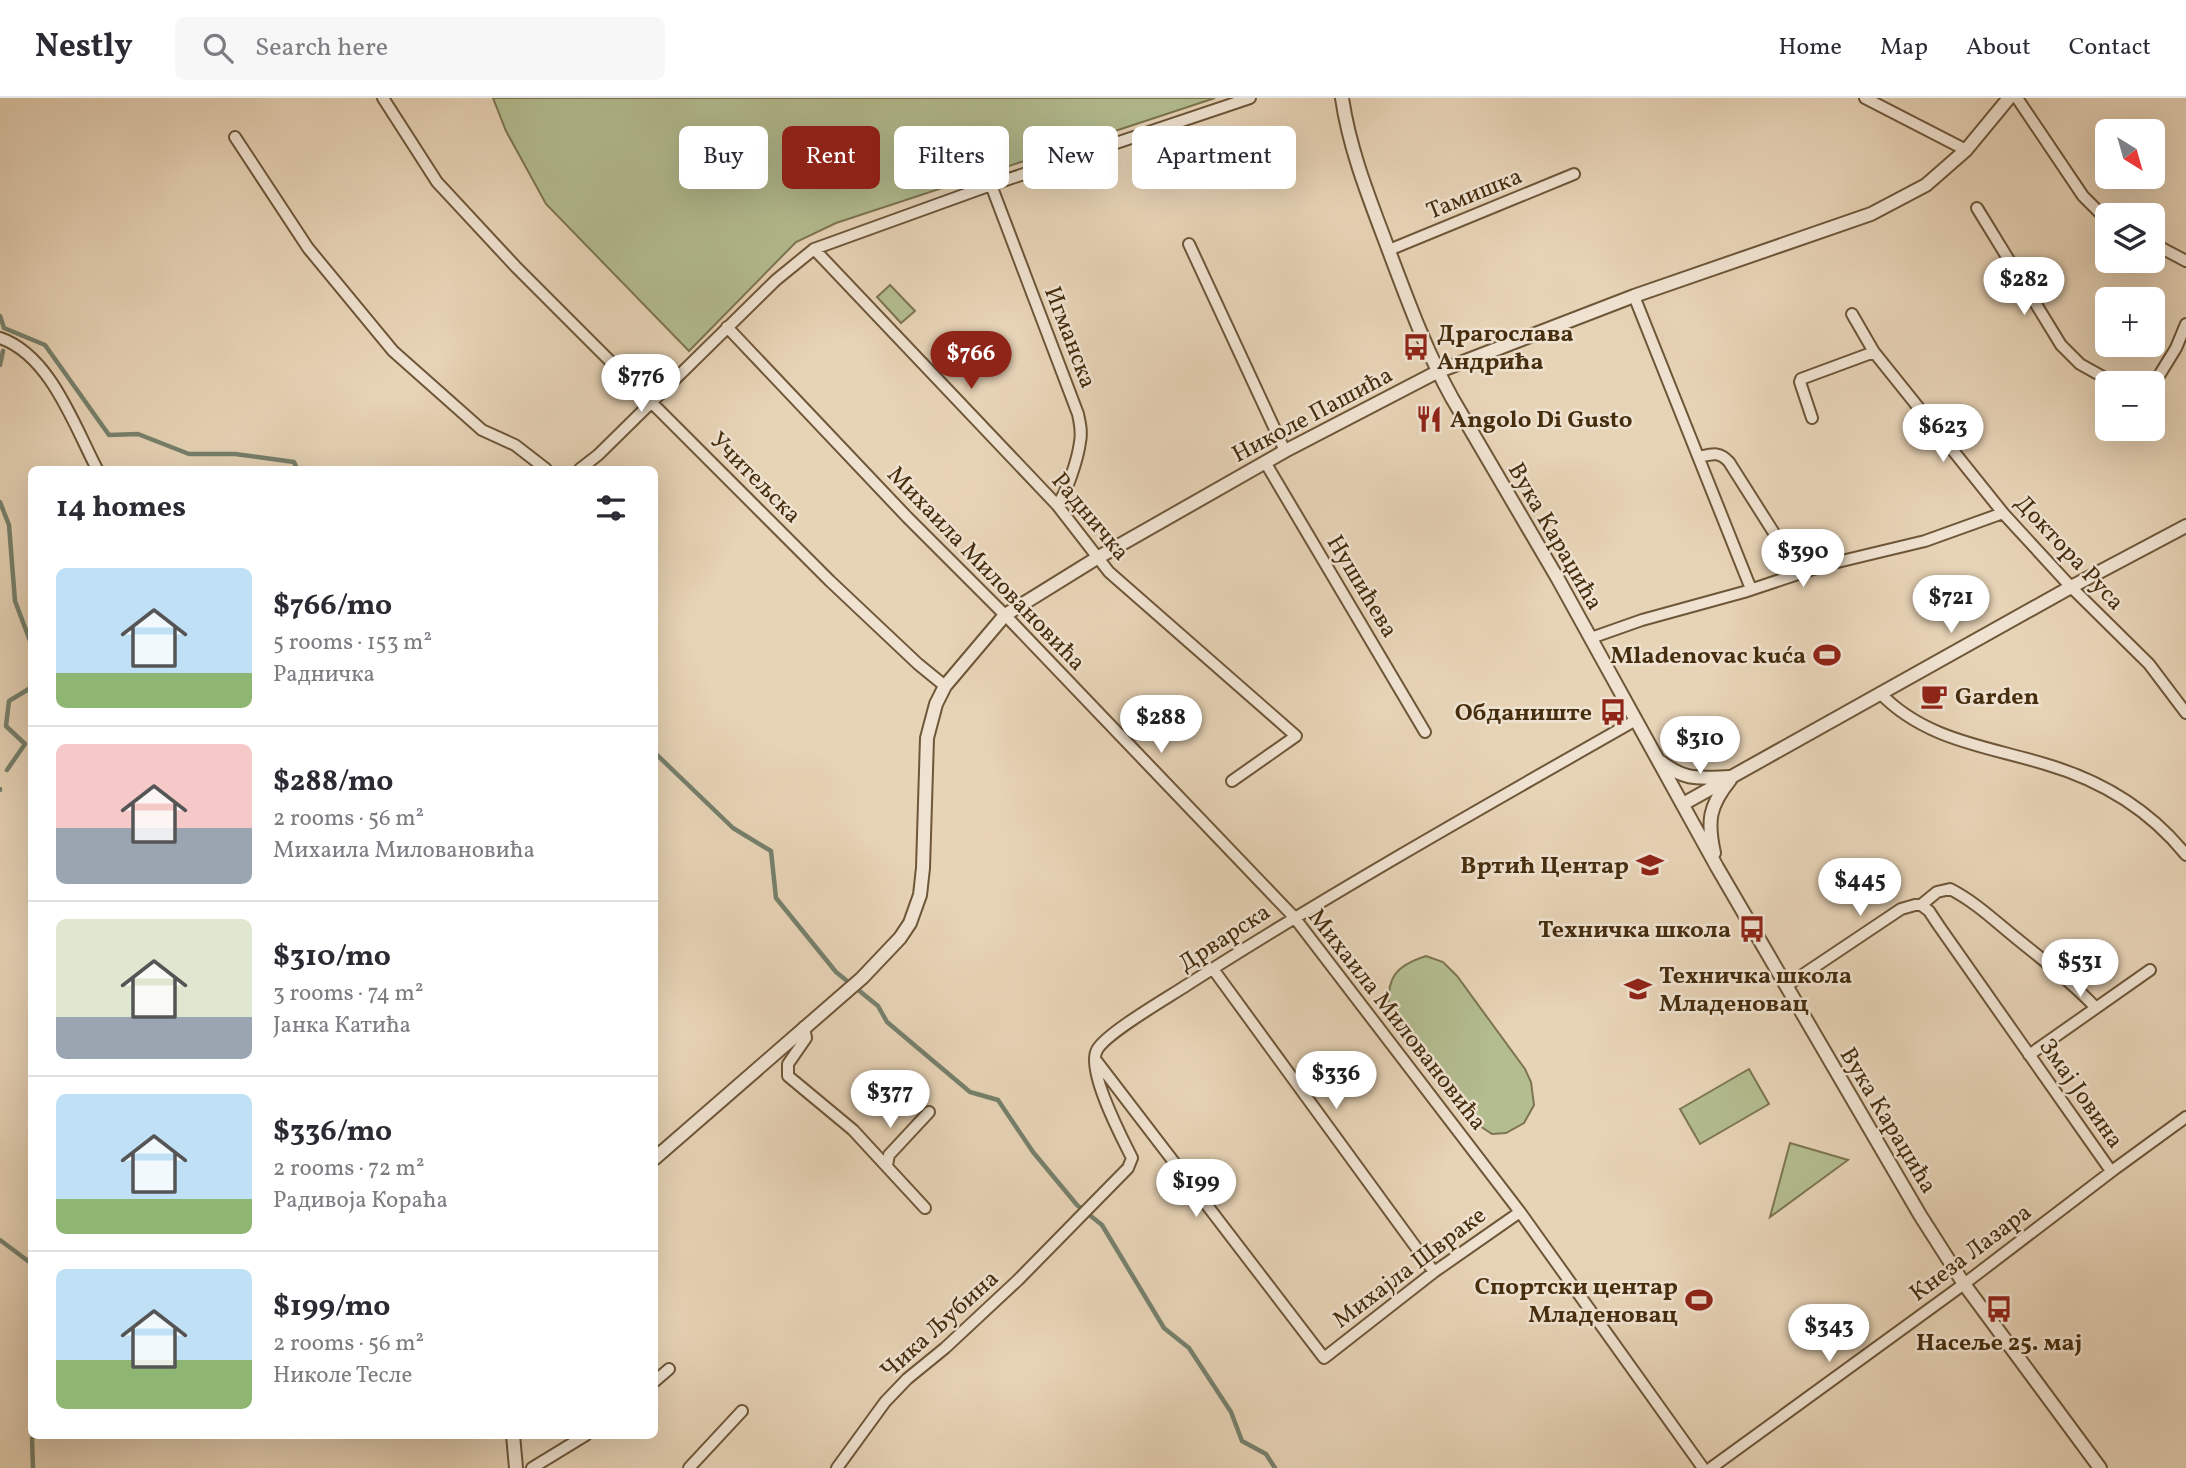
<!DOCTYPE html>
<meta charset="utf-8">
<style>
body{margin:0;font-family:Vollkorn,serif;background:#f7f7f7;color:#2b2b33;height:100vh;display:flex;flex-direction:column;font-size:26px;white-space:nowrap}
*{box-sizing:border-box;margin:0}
p{font-size:23px;color:#7c7c81}
.icon{flex:none;width:38px;height:38px;fill:none;stroke:currentColor;stroke-width:2;stroke-linecap:round;stroke-linejoin:round}
.map{position:relative;flex:1;overflow:hidden}
.drawer{position:absolute;left:28px;top:368px;width:630px;height:973px;display:flex;flex-direction:column;background:#fff;border-radius:10px;box-shadow:0 7px 28px #0002}
.drawer>*{flex:none}
.top-card{position:absolute;left:679px;top:28px;width:665px;height:63px;display:flex;gap:14px}
.needle{width:46px;rotate:143deg}
.fabs{position:absolute;left:2095px;top:21px;display:grid;gap:14px}
.fabs a{display:grid;place-items:center;width:70px;height:70px;border-radius:10px;background:#fff;box-shadow:0 7px 28px #0002;font-size:35px}
.price{position:absolute;translate:-50% -60px;padding:0 16px;border-radius:24px;background:#fff;color:#222;font-size:23px;line-height:46px;filter:drop-shadow(0 2px 4px #0008)}
.price::after{content:'';position:absolute;left:50%;top:42px;width:21px;height:16px;margin-left:-10px;background:inherit;clip-path:polygon(0 0,100% 0,50% 100%)}
.price.selected{background:#8f2418;color:#fff}
ul{padding:0;list-style:none}
li{display:flex;align-items:center;gap:21px;height:175px;padding:0 28px}
li+li{border-top:2px solid #e1e1e2}
li span{display:grid;place-items:center;flex:none;width:196px;height:140px;border-radius:10px;color:#555}
li>.icon{margin-inline-start:auto}
span .icon{width:84px;height:84px;fill:#fffc;stroke-width:1}
li b{font-size:30px}
h2{display:flex;justify-content:space-between;align-items:center;height:84px;padding:0 28px;font-size:30px}
.chip{padding:0 24px;border-radius:10px;background:#fff;box-shadow:0 7px 28px #0002;font-size:24px;line-height:63px}
.chip.selected{background:#8f2418;color:#fff}
header{display:flex;align-items:center;gap:42px;box-sizing:border-box;height:98px;padding:0 35px;background:#fff;border-bottom:2px solid #e1e1e2}
header strong{font-size:33px}
nav{display:flex;gap:38px;margin-inline-start:auto;font-size:24px}
.search{width:490px;height:63px;background:#f7f7f7;display:flex;align-items:center;gap:18px;box-sizing:border-box;padding:0 24px;border-radius:10px;color:#7c7c81;font-size:26px}
.map>svg:first-child{display:block}
</style>
<header>
<strong>Nestly</strong>
<div class="search"><svg class="icon" aria-label="search" viewBox="0 0 24 24"><circle cx="10" cy="10" r="6"/><path d="M15 15l6 6"/></svg>Search here</div>
<nav><a>Home</a><a>Map</a><a>About</a><a>Contact</a></nav>
</header>
<div class="map">
<svg width="2186" height="1370" viewBox="0 0 2186 1370">
<rect width="100%" height="100%" fill="#e7d3b6"/>
<filter id="stains"><feTurbulence type="fractalNoise" baseFrequency=".00286" numOctaves="4"/><feColorMatrix values="0 0 0 0 .2 0 0 0 0 .09 0 0 0 0 .02 0 0 0 .5 -.17"/></filter>
<radialGradient id="worn" r=".72"><stop offset=".6" stop-color="#630" stop-opacity="0"/><stop offset="1" stop-color="#630" stop-opacity=".3"/></radialGradient>
<!-- green -->
<path fill="#b3bd90" stroke="#7c754f" stroke-width="2" d="M493,0H1215L836,125L796,144L689,253L546,106L506,33Z
M890,187L915,213L901,225L877,199Z
M1426,858L1443,864L1457,878L1525,971L1531,984L1534,1007L1524,1025L1506,1035L1492,1036L1471,1022L1389,913C1386,880 1395,868 1426,858Z
M1749,971L1769,1006L1700,1046L1680,1011Z
M1790,1045L1848,1062L1770,1119Z"/>
<g fill="none" stroke-linecap="round" stroke-linejoin="round">
<!-- stream -->
<path stroke="#76806c" stroke-width="4.5" d="M0,218L4,230L45,247L109,337L138,336L189,356H235L294,364L297,371
M0,267L3,253
M0,404L9,427L15,503L32,548
M654,654L733,730L771,753L776,800L836,874L878,908L887,924L970,994L998,1002L1033,1054L1077,1107L1102,1127L1164,1230L1189,1250L1231,1314L1242,1343L1266,1356L1275,1370
M7,672L25,646L6,628L9,603L32,589
M0,692V691
M0,1142L32,1166
M33,1370L32,1341L34,1337"/>
<defs>
<path id="minor" d="M383,0L437,84L516,169L830,483L918,566L945,588
M1865,0L1966,52
M2017,0L2083,98L2107,122
M235,39L308,150L393,253L482,332L515,347L546,371
M991,87L1078,316C1080,325 1082,334 1080,344C1078,360 1067,395 1057,407
M1977,110L2061,247L2080,266L2114,285
M2152,145L2186,163
M1189,146L1285,353
M814,151L1057,407L1109,474L1296,638L1232,683
M1389,152L1574,76
M1634,198L1751,491
M1852,216L1874,254L2003,415L2071,489L2149,566L2186,615
M727,229L907,419L1005,517L1294,819L1520,1114L1703,1370
M0,240C50,257 74,327 97,371
M2152,289L2176,250L2186,226
M1812,320L1800,284L1801,281L1874,254
M1699,359C1712,356 1719,353 1729,364L1800,476
M1265,364L1425,634
M580,371L598,357L776,182L814,151L991,87L1250,0
M1591,540L1642,522L1744,494L1825,467L1925,443L2003,415
M1880,595C1925,642 1986,648 2045,666C2100,682 2150,712 2186,757
M1921,807L1929,813L1939,828L2111,1073
M1213,871L1434,1174
M1786,888L1901,811L1915,807H1921L1937,794L1950,791C1974,803 1995,823 2016,840C2043,862 2072,884 2095,909
M804,929L806,940L788,966V978L853,1032L925,1110
M2029,957L2150,872
M1095,961L1324,1260L1434,1174L1520,1114
M887,1067L889,1057L929,1014
M654,1284L669,1271
M532,1370L586,1337
M689,1370L742,1313
M837,1370L885,1304L907,1281L945,1250L1018,1182L1128,1070L1132,1060C1122,1040 1086,972 1097,952C1106,935 1169,899 1187,887C1334,793 1485,708 1636,622
M1711,1370L1964,1186L2116,1070L2186,1019"/>
<path id="tertiary" d="M1342,0C1350,54 1370,102 1389,153C1408,203 1426,253 1452,300L1558,481L1717,769L1920,1117L1964,1186L2100,1370
M1661,664C1686,683 1698,680 1729,679
M1683,706L2071,489L2186,428
M1714,755C1707,723 1709,708 1730,682
M654,1061L862,880L900,840L910,825L920,797L923,770L927,640L936,606L945,588L1005,517L1097,460L1285,353L1437,274L1634,198L1871,116L1926,87L1966,52L2009,0
M513,1337L516,1370"/>
</defs>
<!-- minor casing -->
<use href="#minor" stroke="#6e5638" stroke-width="14"/>
<!-- tertiary casing -->
<use href="#tertiary" stroke="#6e5638" stroke-width="16"/>
<!-- minor -->
<use href="#minor" stroke="#efe2d0" stroke-width="10"/>
<!-- tertiary -->
<use href="#tertiary" stroke="#efe2d0" stroke-width="12"/>
</g>
<!-- icons -->
<defs>
<symbol id="bus-bare" viewBox="-9 -9 18 18"><path d="M-5-6H5V4H4V6H2V4H-2V6H-4V4H-5ZM-3.5-4V0h7V-4ZM-3.5 1.2v1.5H-2V1.2ZM2 1.2v1.5H3.5V1.2Z" fill="#8f2418" stroke="#efe2d0" stroke-width="2.5" paint-order="stroke"/></symbol>
<symbol id="restaurant-bare" viewBox="-9 -9 18 18"><path d="M-5-6h1v4h1v-4h1v4h1v-4h1v5L-1.5 .5V6h-2V.5L-5-1ZM5-6V6H3V1.5H1.5Q1.5-4 5-6Z" fill="#8f2418" stroke="#efe2d0" stroke-width="2.5" paint-order="stroke"/></symbol>
<symbol id="stadium-bare" viewBox="-9 -9 18 18"><path d="M0-5a6.5 5 0 1 0 0 10a6.5 5 0 1 0 0-10ZM-3.5-1.8h7v3.6h-7Z" fill="#8f2418" stroke="#efe2d0" stroke-width="2.5" paint-order="stroke"/></symbol>
<symbol id="cafe-bare" viewBox="-9 -9 18 18"><path d="M-5.5-4.5H6V0H3Q3 3.5 0 3.5H-2.5Q-5.5 3.5-5.5 0ZM3-3.2v2h1.7v-2ZM-6 4.5H4V6H-6Z" fill="#8f2418" stroke="#efe2d0" stroke-width="2.5" paint-order="stroke"/></symbol>
<symbol id="school-bare" viewBox="-9 -9 18 18"><path d="M0-5L7-2L0 1L-7-2ZM-4 1L0 2.5L4 1V4Q0 6-4 4Z" fill="#8f2418" stroke="#efe2d0" stroke-width="2.5" paint-order="stroke"/></symbol>
</defs>
<g fill-rule="evenodd">
<use href="#bus-bare" x="1397" y="230" width="38" height="38"/>
<use href="#restaurant-bare" x="1410" y="302" width="38" height="38"/>
<use href="#stadium-bare" x="1808" y="538" width="38" height="38"/>
<use href="#cafe-bare" x="1915" y="579" width="38" height="38"/>
<use href="#bus-bare" x="1594" y="595" width="38" height="38"/>
<use href="#school-bare" x="1631" y="748" width="38" height="38"/>
<use href="#bus-bare" x="1733" y="812" width="38" height="38"/>
<use href="#school-bare" x="1619" y="872" width="38" height="38"/>
<use href="#stadium-bare" x="1680" y="1183" width="38" height="38"/>
<use href="#bus-bare" x="1980" y="1192" width="38" height="38"/>
</g>
<g text-anchor="middle" stroke-width="5" stroke-linejoin="round" paint-order="stroke">
<!-- street labels -->
<g font-size="24" fill="#452d0e" stroke="#efe2d0">
<text transform="translate(1474 95) rotate(-22)" y="8">Тамишка</text>
<text transform="translate(1071 239) rotate(69)" y="8">Игманска</text>
<text transform="translate(1312 316) rotate(-28)" y="8">Николе Пашића</text>
<text transform="translate(756 379) rotate(45)" y="8">Учитељска</text>
<text transform="translate(1091 418) rotate(50)" y="8">Радничка</text>
<text transform="translate(1556 438) rotate(60)" y="8">Вука Караџића</text>
<text transform="translate(2070 454) rotate(47)" y="8">Доктора Руса</text>
<text transform="translate(987 470) rotate(46)" y="8">Михаила Миловановића</text>
<text transform="translate(1363 488) rotate(59)" y="8">Нушићева</text>
<text transform="translate(1224 839) rotate(-33)" y="8">Дрварска</text>
<text transform="translate(1398 921) rotate(52)" y="8">Михаила Миловановића</text>
<text transform="translate(2082 995) rotate(55)" y="8">Змај Јовина</text>
<text transform="translate(1889 1022) rotate(59)" y="8">Вука Караџића</text>
<text transform="translate(1970 1154) rotate(-37)" y="8">Кнеза Лазара</text>
<text transform="translate(1409 1169) rotate(-37)" y="8">Михајла Швраке</text>
<text transform="translate(939 1226) rotate(-42)" y="8">Чика Љубина</text>
</g>
<!-- poi labels -->
<g font-size="24" font-weight="bold" fill="#452d0e" stroke="#efe2d0" text-anchor="end">
<text x="1437" y="243" text-anchor="start">Драгослава<tspan x="1437" dy="28">Андрића</tspan></text>
<text x="1450" y="329" text-anchor="start">Angolo Di Gusto</text>
<text x="1806" y="565">Mladenovac kuća</text>
<text x="1955" y="606" text-anchor="start">Garden</text>
<text x="1592" y="622">Обданиште</text>
<text x="1629" y="775">Вртић Центар</text>
<text x="1731" y="839">Техничка школа</text>
<text x="1659" y="885" text-anchor="start">Техничка школа<tspan x="1659" dy="28">Младеновац</tspan></text>
<text x="1678" y="1196">Спортски центар<tspan x="1678" dy="28">Младеновац</tspan></text>
<text x="1999" y="1252" text-anchor="middle">Насеље 25. мај</text>
</g>
</g>
<rect width="100%" height="100%" filter="url(#stains)"/>
<rect width="100%" height="100%" fill="url(#worn)"/>
</svg>
<div class="fabs">
<a><svg class="needle" viewBox="-14 -14 28 28"><path d="M0-13l5 13h-10z" fill="#e53935"/><path d="M0 13l5-13h-10z" fill="#7c7c81"/></svg></a>
<a><svg class="icon" aria-label="layers" viewBox="0 0 24 24"><path d="M12 4l9 5-9 5-9-5zM3 14l9 5 9-5"/></svg></a>
<a>+</a>
<a>−</a>
</div>
<b class="price" style="left:2024px;top:219px">$282</b>
<b class="price selected" style="left:971px;top:293px">$766</b>
<b class="price" style="left:641px;top:316px">$776</b>
<b class="price" style="left:1943px;top:366px">$623</b>
<b class="price" style="left:1803px;top:491px">$390</b>
<b class="price" style="left:1951px;top:537px">$721</b>
<b class="price" style="left:1161px;top:657px">$288</b>
<b class="price" style="left:1700px;top:678px">$310</b>
<b class="price" style="left:1860px;top:820px">$445</b>
<b class="price" style="left:2080px;top:901px">$531</b>
<b class="price" style="left:1336px;top:1013px">$336</b>
<b class="price" style="left:890px;top:1032px">$377</b>
<b class="price" style="left:1196px;top:1121px">$199</b>
<b class="price" style="left:1829px;top:1266px">$343</b>
<div class="top-card">
<a class="chip">Buy</a>
<a class="chip selected">Rent</a>
<a class="chip">Filters</a>
<a class="chip">New</a>
<a class="chip">Apartment</a>
</div>
<section class="drawer">
<h2>14 homes<svg class="icon" aria-label="filters" viewBox="0 0 24 24"><path d="M4 7h16M4 17h16"/><circle cx="9" cy="7" r="2"/><circle cx="15" cy="17" r="2"/></svg></h2>
<ul>
<li><span style="background:linear-gradient(#bfe0f5 75%,#8fb573 0)"><svg class="icon" aria-label="home" viewBox="0 0 24 24"><path d="M3 11l9-7 9 7M6 9v11h12V9"/></svg></span><div><b>$766/mo</b><p>5 rooms · 153 m²</p><p>Радничка</p></div></li>
<li><span style="background:linear-gradient(#f6c9c9 60%,#9aa5b1 0)"><svg class="icon" aria-label="home" viewBox="0 0 24 24"><path d="M3 11l9-7 9 7M6 9v11h12V9"/></svg></span><div><b>$288/mo</b><p>2 rooms · 56 m²</p><p>Михаила Миловановића</p></div></li>
<li><span style="background:linear-gradient(#dfe7d0 70%,#9aa5b1 0)"><svg class="icon" aria-label="home" viewBox="0 0 24 24"><path d="M3 11l9-7 9 7M6 9v11h12V9"/></svg></span><div><b>$310/mo</b><p>3 rooms · 74 m²</p><p>Јанка Катића</p></div></li>
<li><span style="background:linear-gradient(#bfe0f5 75%,#8fb573 0)"><svg class="icon" aria-label="home" viewBox="0 0 24 24"><path d="M3 11l9-7 9 7M6 9v11h12V9"/></svg></span><div><b>$336/mo</b><p>2 rooms · 72 m²</p><p>Радивоја Кораћа</p></div></li>
<li><span style="background:linear-gradient(#bfe0f5 65%,#8fb573 0)"><svg class="icon" aria-label="home" viewBox="0 0 24 24"><path d="M3 11l9-7 9 7M6 9v11h12V9"/></svg></span><div><b>$199/mo</b><p>2 rooms · 56 m²</p><p>Николе Тесле</p></div></li>
</ul>
</section>
</div>
